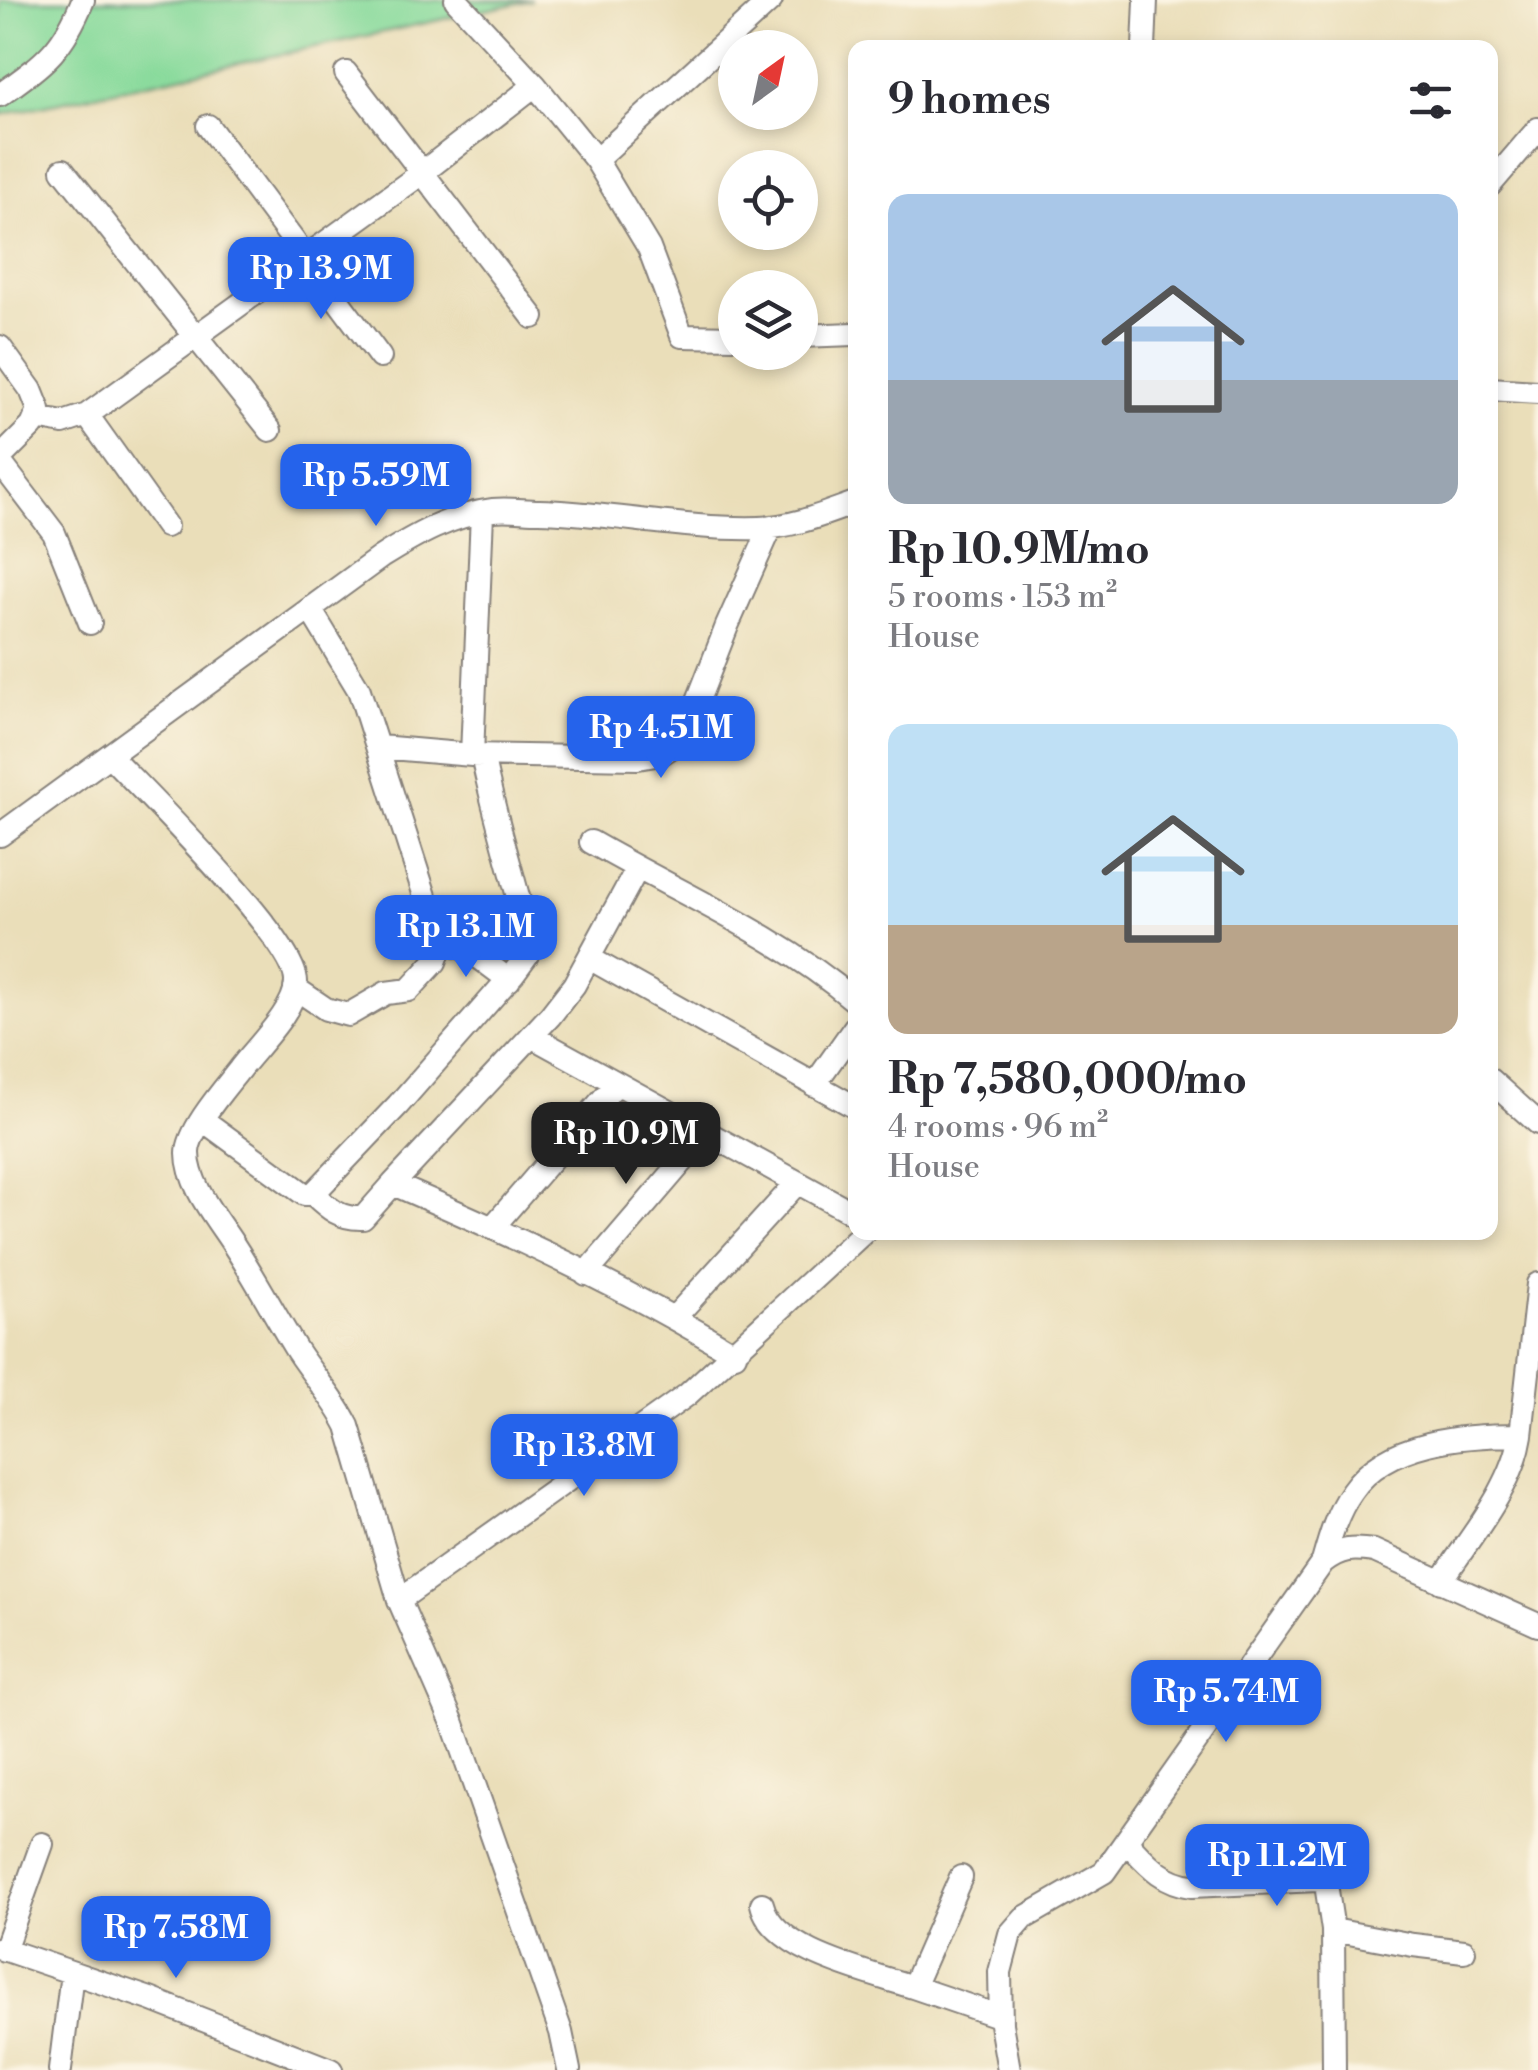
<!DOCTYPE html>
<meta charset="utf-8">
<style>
body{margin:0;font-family:"Libre Bodoni",serif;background:#f7f7f7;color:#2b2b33;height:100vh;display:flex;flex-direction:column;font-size:38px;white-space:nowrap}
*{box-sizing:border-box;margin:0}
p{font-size:32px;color:#7c7c81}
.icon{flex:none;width:55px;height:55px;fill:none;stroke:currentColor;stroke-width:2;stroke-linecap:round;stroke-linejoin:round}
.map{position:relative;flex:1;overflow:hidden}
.drawer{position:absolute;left:848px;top:40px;width:650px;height:1200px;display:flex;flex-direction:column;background:#fff;border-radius:20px;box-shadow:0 5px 15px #0003}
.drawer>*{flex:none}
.needle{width:65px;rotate:33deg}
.controls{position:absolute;left:718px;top:30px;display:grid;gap:20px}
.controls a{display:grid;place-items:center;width:100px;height:100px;border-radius:50%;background:#fff;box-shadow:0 5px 15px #0003;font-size:50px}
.price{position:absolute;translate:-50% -85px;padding:0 22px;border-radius:20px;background:#2563eb;color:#fff;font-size:32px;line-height:65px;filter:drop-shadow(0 2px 5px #0008)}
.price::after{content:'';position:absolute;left:50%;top:60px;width:30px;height:22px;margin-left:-15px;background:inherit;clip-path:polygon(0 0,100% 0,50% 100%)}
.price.active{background:#222;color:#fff}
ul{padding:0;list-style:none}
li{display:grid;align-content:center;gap:20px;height:530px;padding:0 40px}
li span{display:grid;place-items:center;height:310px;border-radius:20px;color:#555}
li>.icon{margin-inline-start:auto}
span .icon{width:180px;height:180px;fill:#fffc;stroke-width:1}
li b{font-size:42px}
h2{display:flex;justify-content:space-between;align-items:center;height:120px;padding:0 40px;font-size:42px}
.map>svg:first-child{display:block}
</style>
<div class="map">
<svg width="1538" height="2070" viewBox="0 0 1538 2070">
<rect width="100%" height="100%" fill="#fcf5e5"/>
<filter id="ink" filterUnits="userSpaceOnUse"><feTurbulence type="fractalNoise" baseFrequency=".01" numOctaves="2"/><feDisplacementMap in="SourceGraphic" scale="20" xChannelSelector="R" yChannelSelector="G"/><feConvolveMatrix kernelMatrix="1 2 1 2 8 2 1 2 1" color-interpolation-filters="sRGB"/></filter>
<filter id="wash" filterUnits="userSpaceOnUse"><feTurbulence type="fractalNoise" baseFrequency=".0048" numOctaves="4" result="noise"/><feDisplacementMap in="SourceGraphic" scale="40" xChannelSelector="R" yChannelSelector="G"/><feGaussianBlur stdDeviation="2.25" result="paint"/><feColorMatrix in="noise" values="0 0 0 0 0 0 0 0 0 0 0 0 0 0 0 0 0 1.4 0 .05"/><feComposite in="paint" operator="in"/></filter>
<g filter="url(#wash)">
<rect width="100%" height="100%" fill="#eadeb9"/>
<!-- green -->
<path fill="#88da9b" stroke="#557e6b" stroke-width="2.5" d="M0,0H532L0,115Z"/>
</g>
<g filter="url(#ink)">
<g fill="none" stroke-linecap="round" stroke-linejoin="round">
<defs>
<path id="street" d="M1144,48L1146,0
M346,73L533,317
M535,85L596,160L649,248L682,336L735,337
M0,95C44,63 62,52 83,0
M208,126L380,357
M596,160L771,0
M63,170L270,430
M1490,185L1538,129
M800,336L855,334
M0,347L31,390L39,410L32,426L0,458
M1490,389L1538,392
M87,415L166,526
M37,418L63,423L87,415L422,173L535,85L456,0
M0,462L54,533L90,623
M379,747L472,755L638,758L661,754L670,748L690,721L727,626L771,527
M472,755L482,513
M110,756C144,792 297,942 296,982C296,1010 255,1048 239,1070C225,1088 188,1130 188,1153C188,1186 218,1220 235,1247C257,1281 276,1317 297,1351C314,1377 334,1398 348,1426L399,1600L452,1721L561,2032L569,2070
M0,835L381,557C416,535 451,515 493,510C508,508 524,511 539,511C612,513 686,530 759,528C793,527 824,514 855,503
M591,842C679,893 777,934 855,1001
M637,869L574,985L550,1016L393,1184C509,1234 627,1288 735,1354
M440,941L469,950L509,980
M589,958L855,1107
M295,988L326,1009L348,1015L386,993L409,990L435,962L441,946L359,690L310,609
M533,1037L855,1214
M1490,1080L1538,1123
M814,1085L855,1027
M203,1120L304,1194H313L398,1105L513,974L527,955L530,944C515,880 495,819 482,755
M313,1194C329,1209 340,1219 363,1218L393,1184
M492,1228L616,1084
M586,1274L706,1134
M674,1318L797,1183
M1323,1562C1330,1537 1337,1512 1352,1491C1387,1440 1465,1435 1521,1435L1538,1284
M1441,1582C1469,1538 1513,1488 1521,1435
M399,1600L687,1395L864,1232
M1126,1841C1147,1863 1161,1882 1192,1886L1317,1880L1326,1884L1333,1930L1334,2070
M762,1904C773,1952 871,1973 913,1987C942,1997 971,2007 1001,2017
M1333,1930L1413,1945L1464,1951
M0,1948L150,1999L331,2070
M4,1950L42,1844
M913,1987L961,1877
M60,2070L72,1973
M1009,2070L1001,2024L1000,1972L1010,1934L1024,1918L1104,1872L1323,1562C1341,1548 1352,1548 1374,1551L1538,1625"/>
</defs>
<!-- street casing -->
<use href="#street" stroke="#86807a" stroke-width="26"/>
<!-- street -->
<use href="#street" stroke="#fff" stroke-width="22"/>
</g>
</g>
</svg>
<div class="controls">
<a><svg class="needle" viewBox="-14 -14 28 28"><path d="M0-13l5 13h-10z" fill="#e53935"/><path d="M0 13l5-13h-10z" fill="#7c7c81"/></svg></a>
<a><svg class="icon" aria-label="locate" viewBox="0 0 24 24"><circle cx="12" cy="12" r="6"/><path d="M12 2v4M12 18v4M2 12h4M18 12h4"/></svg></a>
<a><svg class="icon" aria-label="layers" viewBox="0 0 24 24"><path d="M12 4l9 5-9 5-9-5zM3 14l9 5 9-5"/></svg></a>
</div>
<b class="price" style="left:321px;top:322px">Rp 13.9M</b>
<b class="price" style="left:376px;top:529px">Rp 5.59M</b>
<b class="price" style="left:661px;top:781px">Rp 4.51M</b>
<b class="price" style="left:466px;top:980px">Rp 13.1M</b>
<b class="price active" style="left:626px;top:1187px">Rp 10.9M</b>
<b class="price" style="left:584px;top:1499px">Rp 13.8M</b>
<b class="price" style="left:1226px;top:1745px">Rp 5.74M</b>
<b class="price" style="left:1277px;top:1909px">Rp 11.2M</b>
<b class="price" style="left:176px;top:1981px">Rp 7.58M</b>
<section class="drawer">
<h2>9 homes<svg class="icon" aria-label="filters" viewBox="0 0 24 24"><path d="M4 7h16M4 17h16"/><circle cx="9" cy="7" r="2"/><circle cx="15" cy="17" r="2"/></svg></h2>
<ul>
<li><span style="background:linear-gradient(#a9c7e8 60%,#9aa5b1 0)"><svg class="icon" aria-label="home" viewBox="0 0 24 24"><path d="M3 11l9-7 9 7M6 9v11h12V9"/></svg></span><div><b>Rp 10.9M/mo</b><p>5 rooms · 153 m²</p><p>House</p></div></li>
<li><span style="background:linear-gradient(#bfe0f5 65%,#b9a48a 0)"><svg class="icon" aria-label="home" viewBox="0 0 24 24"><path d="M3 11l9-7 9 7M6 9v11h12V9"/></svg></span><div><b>Rp 7,580,000/mo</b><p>4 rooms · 96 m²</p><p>House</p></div></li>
</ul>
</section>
</div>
